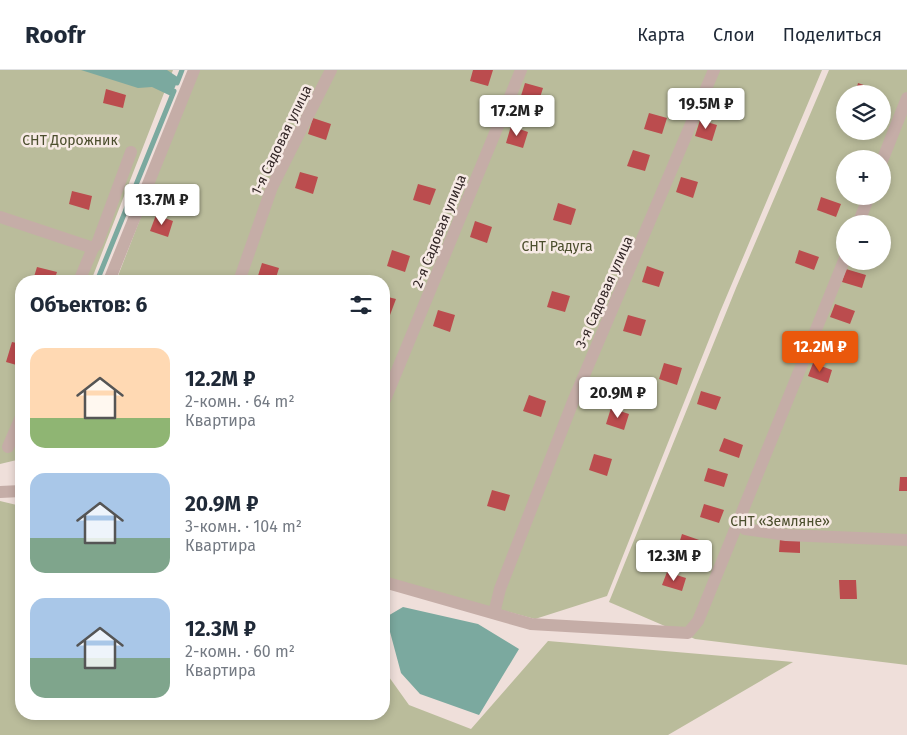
<!DOCTYPE html>
<html lang="ru">
<meta charset="utf-8">
<style>
body{margin:0;font-family:"Fira Sans",sans-serif;background:#f6f6f7;color:#1f2937;height:100vh;display:flex;flex-direction:column;font-size:19px;white-space:nowrap}
*{box-sizing:border-box;margin:0}
p{font-size:16px;color:#747a83}
.icon{flex:none;width:28px;height:28px;fill:none;stroke:currentColor;stroke-width:2;stroke-linecap:round;stroke-linejoin:round}
.map{position:relative;flex:1;overflow:hidden}
.side{position:absolute;left:15px;top:205px;width:375px;height:445px;display:flex;flex-direction:column;background:#fff;border-radius:20px;box-shadow:0 2px 8px #0003}
.side>*{flex:none}
.tools{position:absolute;left:836px;top:15px;display:grid;gap:10px}
.tools a{display:grid;place-items:center;width:55px;height:55px;border-radius:50%;background:#fff;box-shadow:0 2px 8px #0003;font-size:25px}
.price{position:absolute;translate:-50% -42px;padding:0 11px;border-radius:5px;background:#fff;color:#222;font-size:16px;line-height:32px;filter:drop-shadow(0 1px 2px #0008)}
.price::after{content:'';position:absolute;left:50%;top:30px;width:15px;height:11px;margin-left:-8px;background:inherit;clip-path:polygon(0 0,100% 0,50% 100%)}
.price.on{background:#ea580c;color:#fff}
ul{padding:0;list-style:none}
li{display:flex;align-items:center;gap:15px;height:125px;padding:0 15px}
li span{display:grid;place-items:center;flex:none;width:140px;height:100px;border-radius:15px;color:#555}
li>.icon{margin-inline-start:auto}
span .icon{width:60px;height:60px;fill:#fffc;stroke-width:1}
li b{font-size:21px}
h2{display:flex;justify-content:space-between;align-items:center;height:60px;padding:0 15px;font-size:21px}
header{display:flex;align-items:center;gap:30px;box-sizing:border-box;height:70px;padding:0 25px;background:#fff;border-bottom:1px solid #e0e1e3}
header strong{font-size:24px}
nav{display:flex;gap:28px;margin-inline-start:auto;font-size:18px}
.map>svg:first-child{display:block}
</style>
<header>
<strong>Roofr</strong>
<nav><a>Карта</a><a>Слои</a><a>Поделиться</a></nav>
</header>
<div class="map">
<svg width="907" height="665" viewBox="0 0 907 665">
<rect width="100%" height="100%" fill="#efdfda"/>
<!-- green -->
<path fill="#babc9b" fill-rule="evenodd" d="M0,0H173L91,211H21V389L0,394Z
M198,0H822L720,242L607,526L535,549L384,508V211H116Z
M829,0H907V595L695,569L609,532L736,218ZM845,24H882V61H845ZM845,89H882V126H845ZM845,154H882V191H845Z
M0,431L21,436V644H384V600L409,635L471,659L548,571L793,592L668,665H0Z"/>
<!-- water -->
<path fill="#7ba99f" d="M81,0H167L179,8L171,26L152,17L138,18Z
M403,537L478,554L519,579L479,645L420,624L401,603L386,547Z"/>
<g fill="none" stroke-linecap="round" stroke-linejoin="round">
<!-- stream -->
<path stroke="#7ba99f" stroke-width="5" d="M177,13L182,0
M97,211L174,21"/>
</g>
<!-- building -->
<path fill="#bb4c4e" d="M473,0H493L488,16L470,11Z
M525,13L543,18L538,34L520,29Z
M858,13L878,20L877,24H855Z
M106,19L126,25L123,38L103,33Z
M649,43L667,48L662,64L644,59Z
M313,48L331,54L326,70L308,64Z
M700,50L717,55L712,71L695,66Z
M511,56L528,62L523,78L506,73Z
M633,80L650,85L645,101L627,96Z
M300,102L318,107L313,124L295,118Z
M681,107L698,112L693,128L676,122Z
M418,114L436,119L430,135L413,130Z
M72,121L92,126L89,140L69,134Z
M821,127L841,134L836,147L817,140Z
M558,133L576,139L571,155L553,150Z
M156,145L173,151L168,167L150,161Z
M475,151L492,157L487,173L470,167Z
M392,180L410,186L405,202L387,196Z
M799,180L819,187L814,200L795,193Z
M262,193L279,198L275,211L257,209Z
M647,196L664,202L659,217L642,212Z
M37,197L57,202L54,211L33,210Z
M846,199L866,205L862,218L842,212Z
M552,221L570,226L565,242L547,237Z
M384,226L396,229L390,245L384,243Z
M835,234L855,241L850,254L830,247Z
M438,240L455,245L450,262L433,256Z
M628,245L646,250L641,266L623,261Z
M12,272L21,274L20,296L6,292Z
M664,293L682,298L677,315L659,309Z
M813,293L832,300L828,313L808,306Z
M701,321L721,327L716,340L697,334Z
M529,325L546,331L541,347L523,341Z
M611,338L629,344L624,360L606,354Z
M724,368L743,375L739,388L719,381Z
M594,384L612,389L607,406L589,400Z
M708,398L728,404L724,417L704,411Z
M900,407H907V421H899Z
M492,420L510,425L505,441L487,436Z
M704,434L724,440L719,453L700,447Z
M682,464L702,471L698,484L678,477Z
M780,469H800V483L779,482Z
M667,502L686,508L682,521L662,515Z
M839,510H856L857,529H840Z"/>
<g fill="none" stroke-linecap="round" stroke-linejoin="round">
<!-- minor -->
<path stroke="#c5ada7" stroke-width="12" d="M882,91L907,28
M0,147L93,178
M858,154L869,126
M79,211L93,178L97,174L131,82
M109,211L194,0
M239,211L272,117L331,0
M384,332L521,0
M8,377L21,347
M0,422L21,421
M740,447L745,459L786,465L907,470
M384,512L531,554L688,563L698,551L845,188
M494,543L500,519L574,329L714,0"/>
</g>
<g text-anchor="middle" stroke-width="5" stroke-linejoin="round" paint-order="stroke">
<!-- park labels -->
<g font-size="14" fill="#4b4e2d" stroke="#f7eae5">
<text x="70" y="75">СНТ Дорожник</text>
<text x="557" y="181">СНТ Радуга</text>
<text x="780" y="456">СНТ «Земляне»</text>
</g>
<!-- street labels -->
<g font-size="14" fill="#332727" stroke="#f7eae5">
<text transform="translate(281 70) rotate(-64)" y="5">1-я Садовая улица</text>
<text transform="translate(439 161) rotate(-68)" y="5">2-я Садовая улица</text>
<text transform="translate(604 222) rotate(-66)" y="5">3-я Садовая улица</text>
</g>
</g>
</svg>
<div class="tools">
<a><svg class="icon" aria-label="layers" viewBox="0 0 24 24"><path d="M12 4l9 5-9 5-9-5zM3 14l9 5 9-5"/></svg></a>
<a>+</a>
<a>−</a>
</div>
<b class="price" style="left:706px;top:60px">19.5M ₽</b>
<b class="price" style="left:517px;top:67px">17.2M ₽</b>
<b class="price" style="left:162px;top:156px">13.7M ₽</b>
<b class="price on" style="left:820px;top:303px">12.2M ₽</b>
<b class="price" style="left:618px;top:349px">20.9M ₽</b>
<b class="price" style="left:674px;top:512px">12.3M ₽</b>
<section class="side">
<h2>Объектов: 6<svg class="icon" aria-label="filters" viewBox="0 0 24 24"><path d="M4 7h16M4 17h16"/><circle cx="9" cy="7" r="2"/><circle cx="15" cy="17" r="2"/></svg></h2>
<ul>
<li><span style="background:linear-gradient(#ffd9b3 70%,#8fb573 0)"><svg class="icon" aria-label="home" viewBox="0 0 24 24"><path d="M3 11l9-7 9 7M6 9v11h12V9"/></svg></span><div><b>12.2M ₽</b><p>2-комн. · 64 m²</p><p>Квартира</p></div></li>
<li><span style="background:linear-gradient(#a9c7e8 65%,#7fa58c 0)"><svg class="icon" aria-label="home" viewBox="0 0 24 24"><path d="M3 11l9-7 9 7M6 9v11h12V9"/></svg></span><div><b>20.9M ₽</b><p>3-комн. · 104 m²</p><p>Квартира</p></div></li>
<li><span style="background:linear-gradient(#a9c7e8 60%,#7fa58c 0)"><svg class="icon" aria-label="home" viewBox="0 0 24 24"><path d="M3 11l9-7 9 7M6 9v11h12V9"/></svg></span><div><b>12.3M ₽</b><p>2-комн. · 60 m²</p><p>Квартира</p></div></li>
</ul>
</section>
</div>
